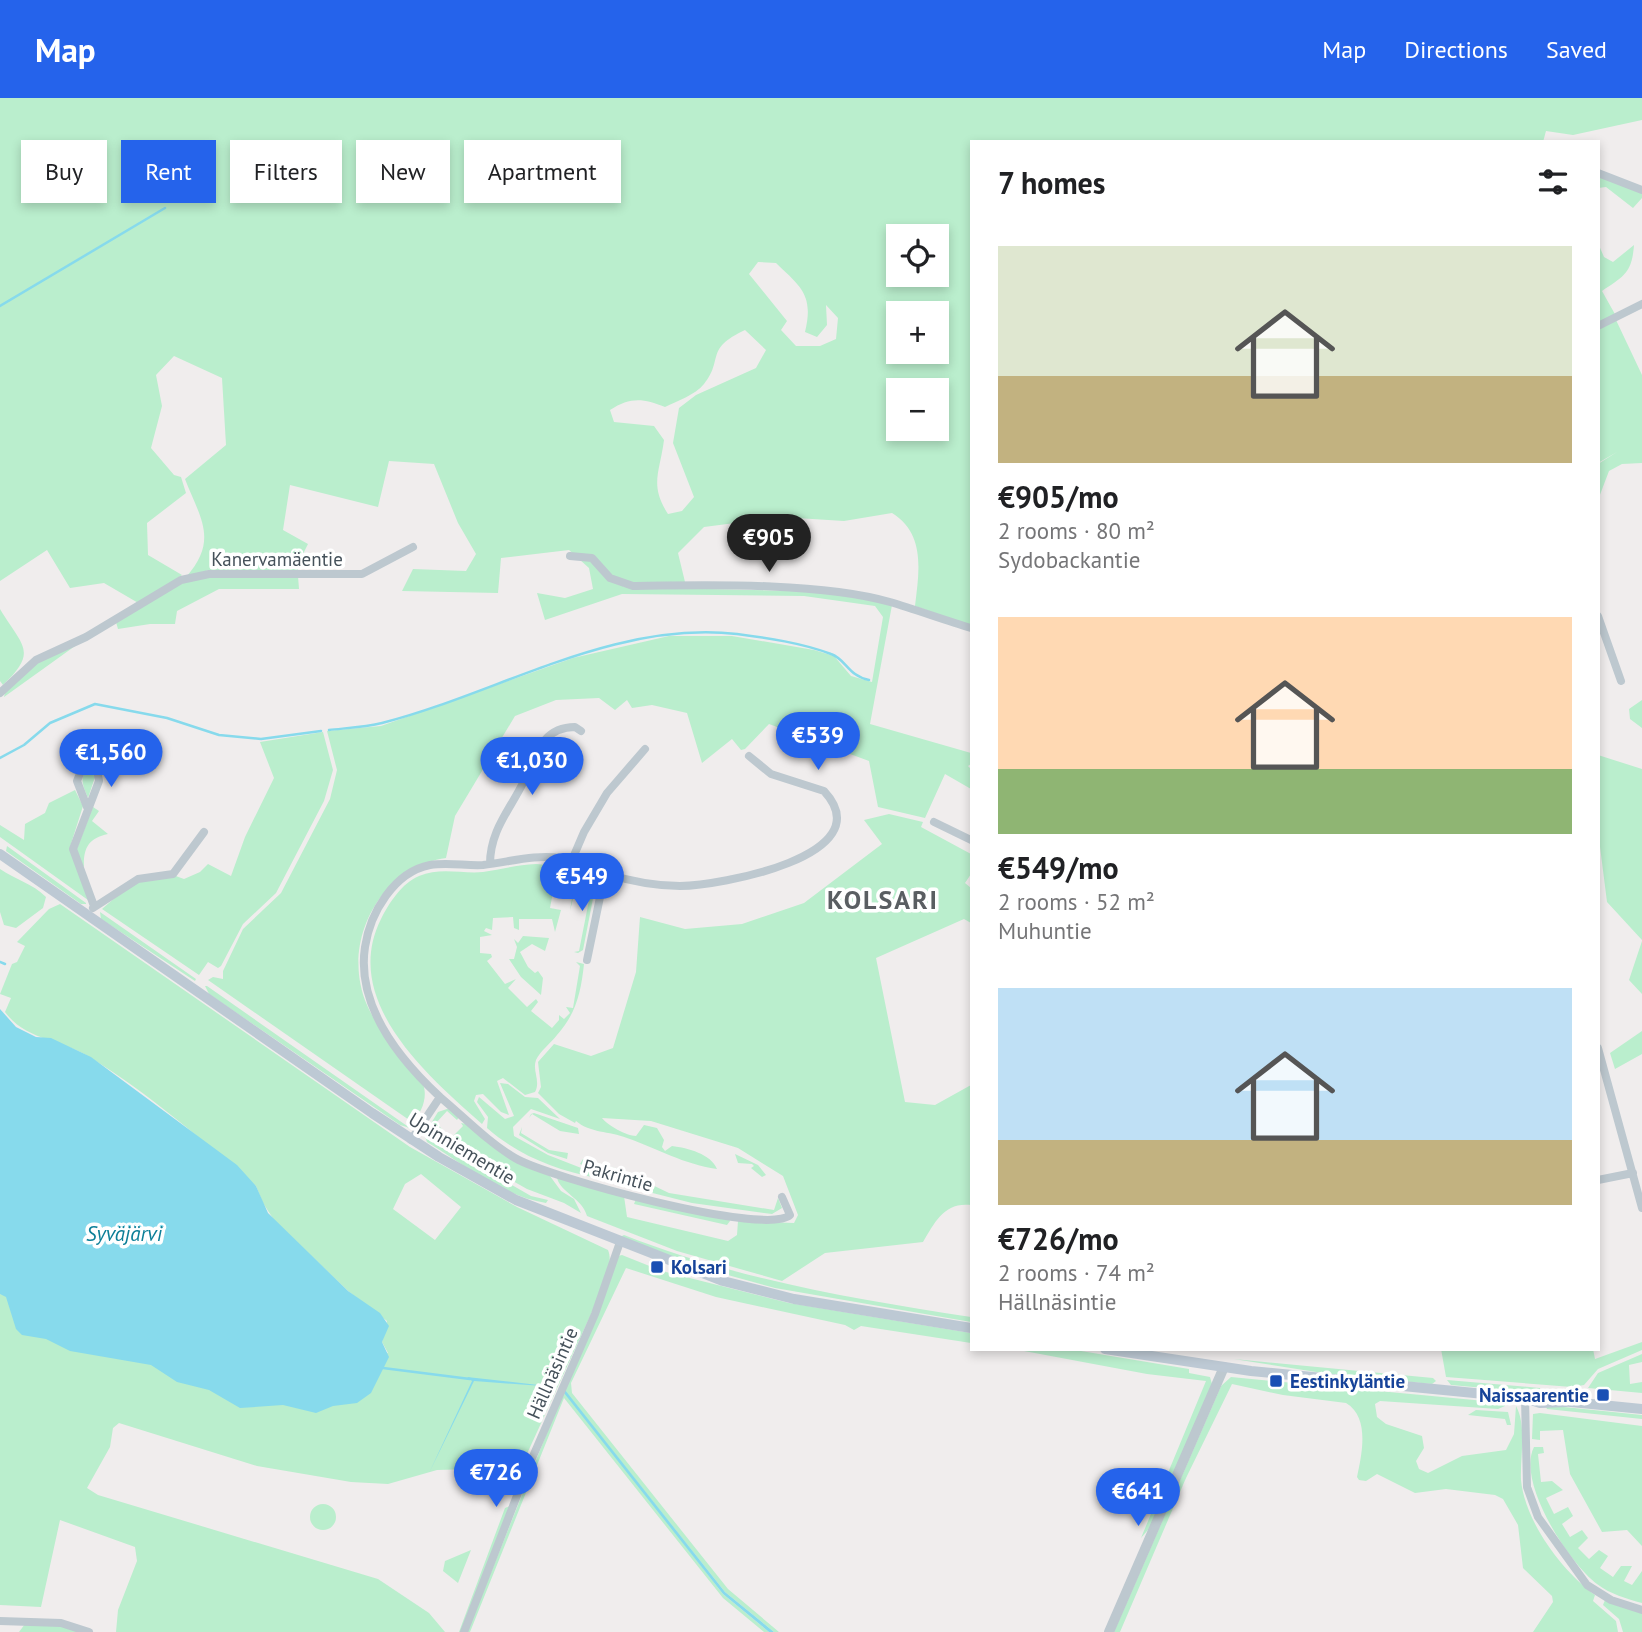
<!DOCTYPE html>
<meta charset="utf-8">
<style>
body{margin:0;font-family:"PT Sans",sans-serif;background:#f6f6f6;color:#202124;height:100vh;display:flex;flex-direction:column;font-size:26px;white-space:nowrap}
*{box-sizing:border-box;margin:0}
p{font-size:23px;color:#757577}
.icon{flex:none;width:38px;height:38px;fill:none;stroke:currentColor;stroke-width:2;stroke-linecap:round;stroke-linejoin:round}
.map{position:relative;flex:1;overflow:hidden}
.drawer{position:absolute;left:970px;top:42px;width:630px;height:1211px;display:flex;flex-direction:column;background:#fff;border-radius:0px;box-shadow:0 4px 10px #0003}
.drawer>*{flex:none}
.banner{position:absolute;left:21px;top:42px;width:665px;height:63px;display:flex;gap:14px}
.buttons{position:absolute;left:886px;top:126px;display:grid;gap:14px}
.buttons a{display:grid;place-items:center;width:63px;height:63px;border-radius:0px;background:#fff;box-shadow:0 4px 10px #0003;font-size:35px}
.price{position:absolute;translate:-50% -60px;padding:0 16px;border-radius:24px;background:#2563eb;color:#fff;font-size:23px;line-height:46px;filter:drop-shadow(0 2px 4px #0008)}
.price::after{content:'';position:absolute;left:50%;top:42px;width:21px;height:16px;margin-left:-10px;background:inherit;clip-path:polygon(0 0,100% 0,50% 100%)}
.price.on{background:#222;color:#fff}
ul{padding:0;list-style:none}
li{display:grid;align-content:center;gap:14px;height:371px;padding:0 28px}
li span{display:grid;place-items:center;height:217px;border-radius:0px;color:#555}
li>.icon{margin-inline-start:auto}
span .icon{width:126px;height:126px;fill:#fffc;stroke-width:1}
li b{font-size:30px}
h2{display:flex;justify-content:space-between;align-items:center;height:84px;padding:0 28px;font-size:30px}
.pill{padding:0 24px;border-radius:0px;background:#fff;box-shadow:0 4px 10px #0003;font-size:24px;line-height:63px}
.pill.on{background:#2563eb;color:#fff}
header{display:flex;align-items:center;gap:42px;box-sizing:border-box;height:98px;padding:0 35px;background:#2563eb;color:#fff}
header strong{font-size:33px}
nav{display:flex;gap:38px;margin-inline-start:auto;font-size:24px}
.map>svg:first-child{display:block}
</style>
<header>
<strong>Map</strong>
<nav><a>Map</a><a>Directions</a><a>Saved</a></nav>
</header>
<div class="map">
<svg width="1642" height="1534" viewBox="0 0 1642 1534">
<rect width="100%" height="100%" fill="#f0eded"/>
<!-- green -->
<path fill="#baeecd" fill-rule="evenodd" d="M0,0H1642V22L1573,37L1546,33L1543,44H971V528L915,508C919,474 926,436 892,415L844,423L781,419L704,429L678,455L685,484H624L623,489L793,493L837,496L892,507L870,626L971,655V666L968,668L971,671V691L945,676L925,720L878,709L869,663L769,626L745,651L741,652L732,641L702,665L687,615L652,607L632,610L627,602L615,612L599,600L556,602L515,618L455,718L446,760C380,769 340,845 367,907C377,930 395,950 410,969C413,974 421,981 423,986C428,999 422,1015 412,1024L208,882L213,879L223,881V873L243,831L281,795L330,701L337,672L327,633L381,628L573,560L669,538H732L814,552L834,558L851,578L872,584L883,519L875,508L804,498L622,496L545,522L537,495L565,500L593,491L589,470L569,452L501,460L498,495L402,493L413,471L466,473L476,456L458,425L434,366L389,363L378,409L290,387L283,432L308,446L298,466V473L209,472L186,479C219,442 200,420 185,381L226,347L222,280L174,258L156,277L162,308L151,350L174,377L181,379L186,395L147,425L148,457L182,477L140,506L104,485L70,490L47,452L0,483ZM898,138H936V177H898ZM758,164L776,165C801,189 814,197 805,234L817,239L827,227L826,207L838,220L836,241L820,248H796L781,232L787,223L749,176ZM898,215H936V254H898ZM745,232L766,252L756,270L696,297L679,310L673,345L694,399L682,413L668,416C649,387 660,374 664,342L654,328L614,324L610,312C630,299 643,300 665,309C677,303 695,297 704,286C724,262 704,251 745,232ZM898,292H936V331H898Z
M1598,78L1642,95V100L1633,110L1606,89L1598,90Z
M1598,145L1604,159L1613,164L1634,147C1632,175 1624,178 1602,193L1616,218L1598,226Z
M1616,222L1642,277V365L1622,366L1609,373L1598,402V366L1617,354L1598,365V231Z
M209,477L298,478L299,491H219L177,513L175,526H150L118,531L116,524L180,485Z
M0,511C22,548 39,553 3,587L0,583Z
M82,543L4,599C8,572 60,553 82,543Z
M1642,602V630L1630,621L1629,611Z
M323,634L333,672L324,703L276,795L243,826L221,868L218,870L208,864L199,877L102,811L132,785L173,777L184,781L200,774L208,766L231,778L245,739L274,680L260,644Z
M1598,657L1642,671V842L1607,804L1598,733Z
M90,672L95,679L88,700C84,690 77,677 90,672Z
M75,692L83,708L70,749L88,802L0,739V727L24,742L25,726L45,715L49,705Z
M93,709L99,713L92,723L108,736C88,740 83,751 84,770L76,753Z
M889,716L923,724L921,729L971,756V776L965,785L971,790V825L964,821L876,860L905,1004L935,1007L971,987V1107C944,1104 935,1124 923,1144L825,1155L782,1183L677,1153L587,1118C582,1100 561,1095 557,1080L624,1098L627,1119L728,1143L737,1137L738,1123L794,1125L798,1117L783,1078L738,1050L651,1023L602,1020C607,1027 627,1038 636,1038L644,1027L657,1030L664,1042L662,1049L665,1053L672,1048C688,1050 711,1056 717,1071C683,1066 658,1051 627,1040C609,1033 590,1035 576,1023L575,1025L559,1016L538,995L541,989L538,964L554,946L591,958L613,950L636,874L640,819L685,831L742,826L804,805L882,746L864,722Z
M7,748L86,805V806H81L6,753Z
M536,766L561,768L597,780L583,852L578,855L574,854L579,853L592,787L577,784L570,813L574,787L555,783L550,810L561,812L555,834L552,821H519V832L514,830L513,819L493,820L492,832L486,830L484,833L492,837L480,839V855L491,856L492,859L487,863L505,886L516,881L508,890L527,909L536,901L538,904L531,913L552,930L559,922V917L564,921L570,915L566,909L573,910L580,868L576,864L584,866C581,894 576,916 557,937C551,945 540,953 536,962C532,973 541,983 535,994L525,997L503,980L497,983L509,1017L501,1014L483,996L476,997L474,1003L485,1021L482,1026C428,978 340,903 381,821C389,805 402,785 419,778C440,769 462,776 483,774C501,771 518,767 536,766Z
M0,771C16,782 32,785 46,799L43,810L16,830L4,827L0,814Z
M60,806L410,1049L517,1109L608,1152C614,1166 603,1187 598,1201L515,1382L508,1370L437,1372L388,1386L351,1384L257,1368L119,1325L113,1330L110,1349L87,1390L98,1397L378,1481L429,1515L445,1534H116L118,1512L137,1463L135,1449L60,1422L41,1509L0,1507V1196L388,1255L382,1244L387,1223L348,1193L274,1122L263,1105L256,1088C205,1044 148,995 91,960C62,941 26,943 5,914L11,900L0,896L12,866L17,864L25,848L17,844L49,811ZM421,1076L461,1109L435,1142L393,1111L405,1086Z
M100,814L196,881L195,883L101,821Z
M523,838L549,840L545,853L532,846L520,854L528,869L535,875L538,873L543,880L541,897L521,879L509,861H514L517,849L514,841L518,845Z
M1642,843V896L1629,882Z
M205,888H207L410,1030L400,1027L209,896Z
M1642,933V956L1615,971L1610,955Z
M500,985L508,986L525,999L538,1000L560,1021L531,1011L513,1029L514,1038L548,1057L594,1075L597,1080C556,1072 519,1058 487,1030L488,1019L477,1004L479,999L505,1021L514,1018Z
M450,1010L459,1019L457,1022L447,1013L436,1025L451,1040L463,1028L461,1025L467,1026L518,1065L550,1078L561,1093L574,1101L581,1115L564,1105L527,1091L430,1036L428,1030L438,1014Z
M534,1015L578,1030L579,1036L560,1033L532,1016L529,1020L531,1016Z
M522,1029L521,1035L549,1052L568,1055L567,1061L548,1055L519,1037Z
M424,1036L531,1098L548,1102L546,1105C504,1099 463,1066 427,1044Z
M735,1056L758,1067L766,1077L762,1079L751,1070L754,1068L752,1066L738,1065Z
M583,1061L618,1071L616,1077L621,1087L609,1084L600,1074L580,1066Z
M621,1072L669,1095L774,1112L778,1100L782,1110L772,1116L692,1105L625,1088L618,1076Z
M636,1101L729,1121L730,1123L727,1127L634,1106Z
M624,1137C736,1181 853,1201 971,1219V1224L775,1190L688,1166L620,1139Z
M622,1157L662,1173L789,1205L971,1235V1245L861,1228L854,1232L845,1227L716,1199L626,1170L571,1285L572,1295L728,1491L779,1534H774L725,1494L565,1293L723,1496L769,1534H764L723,1500L564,1300L470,1534H467L618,1158Z
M1642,1244V1252L1598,1271L1584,1287L1572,1289L1446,1279L1441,1251H1593L1595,1261Z
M1014,1251H1069L1189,1271V1275L1210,1279L1212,1286L1153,1426L1141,1440L1206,1283L1147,1276Z
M1642,1256V1264L1629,1267L1630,1286L1642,1284V1295L1588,1290L1598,1275Z
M1234,1261L1433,1280L1436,1283L1432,1286L1329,1276Z
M1231,1279L1506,1305L1505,1308L1498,1311L1380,1303L1375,1306L1377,1319L1386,1326L1422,1338L1424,1350L1416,1363L1419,1371L1428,1375L1462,1358L1506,1352L1514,1336L1516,1308C1527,1328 1520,1359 1521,1382C1525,1424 1562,1473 1595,1497L1593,1503L1616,1523L1618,1534H1533L1553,1504L1552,1498L1523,1470L1518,1427L1503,1401L1495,1397L1446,1391L1415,1395L1377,1376L1366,1383L1359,1382L1357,1379C1362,1356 1370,1319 1346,1305L1283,1297L1232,1286L1186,1380L1120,1534H1114L1221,1288Z
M1447,1282L1540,1290V1295L1451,1287Z
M1547,1291L1591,1296L1590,1298L1545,1295Z
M1545,1307L1642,1317V1321L1547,1311Z
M1476,1312L1508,1314L1511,1327H1507L1505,1321L1468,1317Z
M1540,1315L1642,1328V1448L1627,1432L1602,1434L1570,1376L1563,1332L1540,1333V1342L1532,1341L1533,1316Z
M1534,1349H1543L1544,1355L1538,1356L1541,1384L1552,1383L1563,1392L1546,1400L1554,1416L1568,1409L1573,1418L1562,1426L1570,1439L1582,1432L1588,1440L1578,1450L1589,1461L1599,1452L1608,1458L1600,1470L1613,1479L1621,1468H1632L1624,1483L1632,1487L1642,1473V1505C1627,1501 1610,1496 1597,1486C1569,1465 1516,1384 1534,1349Z
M310 1419a13 13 0 1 1 26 0a13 13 0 1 1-26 0Z
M510,1408L461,1534H459L505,1410Z
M471,1452L458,1485L443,1473L445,1463Z
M1605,1502L1642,1515V1534H1623L1619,1521L1603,1507Z
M25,1526H53L83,1534H19Z"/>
<!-- water -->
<path fill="#87daec" d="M0,911L16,929L36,939L51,940L91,959L237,1067L256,1088L268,1115L348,1193L380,1215L389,1228L382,1244L389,1259L371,1295L357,1305L333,1308L316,1315L283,1307L240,1310L209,1292L177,1284L151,1267L70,1253L46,1241L22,1237L16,1231L6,1199L0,1196Z
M467,1279L556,1289L474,1283L429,1375L472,1283Z
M565,1292L725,1494L774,1534H769L723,1496L564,1295Z"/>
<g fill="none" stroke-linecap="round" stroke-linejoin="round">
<!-- stream -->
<path stroke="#87daec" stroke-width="2.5" d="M0,208L165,110
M329,632C347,630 366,629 382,625C499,595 613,522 737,536C768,540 802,545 831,556C846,561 848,578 869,582
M0,660L24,647L50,625L95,606L167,620L219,637L261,641L321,633
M0,864L5,866
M383,1270L470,1281"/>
<!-- minor -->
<path stroke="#bdc8cf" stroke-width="8" d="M1598,75L1642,92
M1598,228L1642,206
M570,458L592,460L610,480L633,488C707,487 820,484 890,504C917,512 944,522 971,530
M1598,518L1621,583
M0,595L36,562L86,539L181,482L209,476H362L413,449
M87,709L77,683L81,673L88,668L97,671L99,683L73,751L94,808
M934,724L971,742
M572,762L584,734L607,695L645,651
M490,766C490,733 509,713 523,685C535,661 540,629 575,629L581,633
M93,810L138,781L173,776L204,734
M587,862L605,775
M1598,950L1642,1110
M440,999C464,1019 488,1044 515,1060C547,1079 766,1139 790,1117L782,1099
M411,1042L440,999C399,961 356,908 365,849C370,815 394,774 430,767C448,764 466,768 483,767C510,764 534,756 562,760C578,763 592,771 607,776C630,783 655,788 680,788C718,788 884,758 824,693L771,676L749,658
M1598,1082L1633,1075
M1525,1300L1527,1389L1538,1419L1587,1487L1611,1502L1642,1512
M0,1523L61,1525L89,1534
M464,1534L527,1372L595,1216L620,1144"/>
<!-- tertiary -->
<path stroke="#bdc8cf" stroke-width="10" d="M1109,1534L1224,1269"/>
<!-- secondary -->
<path stroke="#bdc9d4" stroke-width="10" d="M0,756L372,1015L439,1059L516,1102L723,1183L794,1201L971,1230
M1105,1251L1251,1273L1525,1300L1540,1305L1566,1304
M1561,1303L1642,1311"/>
</g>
<!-- markers -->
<g fill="#1a4fb4" stroke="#fff" stroke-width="2.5">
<rect x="650" y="1162" width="14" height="14" rx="3.5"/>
<rect x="1269" y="1276" width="14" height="14" rx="3.5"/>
<rect x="1596" y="1290" width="14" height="14" rx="3.5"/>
</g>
<g text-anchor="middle" stroke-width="7" stroke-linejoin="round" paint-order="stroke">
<!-- street labels -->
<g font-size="19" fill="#45515a" stroke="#fff">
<text x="277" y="468">Kanervamäentie</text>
<text transform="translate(462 1050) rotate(31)" y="7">Upinniementie</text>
<text transform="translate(618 1077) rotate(16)" y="7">Pakrintie</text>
<text transform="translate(552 1275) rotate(-66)" y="7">Hällnäsintie</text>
</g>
<!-- transit labels -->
<g font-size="19" font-weight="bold" fill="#164399" stroke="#fff" text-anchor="start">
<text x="671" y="1176">Kolsari</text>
<text x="1290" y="1290">Eestinkyläntie</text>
<text x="1589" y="1304" text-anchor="end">Naissaarentie</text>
</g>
<!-- water labels -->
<g font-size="21" font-style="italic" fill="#0c7f98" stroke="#fff">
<text x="124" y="1143">Syväjärvi</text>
</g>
<!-- district labels -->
<g font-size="26" font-weight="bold" letter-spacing="2" fill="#5a5e62" stroke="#fff">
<text x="883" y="811">KOLSARI</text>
</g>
</g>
</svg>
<div class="buttons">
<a><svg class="icon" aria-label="locate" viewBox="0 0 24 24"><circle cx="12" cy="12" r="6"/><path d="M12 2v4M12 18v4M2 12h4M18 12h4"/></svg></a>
<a>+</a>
<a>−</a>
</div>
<b class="price on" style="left:769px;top:476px">€905</b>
<b class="price" style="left:818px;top:674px">€539</b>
<b class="price" style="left:111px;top:691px">€1,560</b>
<b class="price" style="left:532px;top:699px">€1,030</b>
<b class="price" style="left:582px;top:815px">€549</b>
<b class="price" style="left:496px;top:1411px">€726</b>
<b class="price" style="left:1138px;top:1430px">€641</b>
<div class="banner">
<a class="pill">Buy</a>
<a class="pill on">Rent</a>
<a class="pill">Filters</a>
<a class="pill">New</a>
<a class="pill">Apartment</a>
</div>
<section class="drawer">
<h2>7 homes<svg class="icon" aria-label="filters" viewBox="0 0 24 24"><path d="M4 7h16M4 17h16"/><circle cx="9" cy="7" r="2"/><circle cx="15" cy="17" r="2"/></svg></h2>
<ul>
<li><span style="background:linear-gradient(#dfe7d0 60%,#c2b280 0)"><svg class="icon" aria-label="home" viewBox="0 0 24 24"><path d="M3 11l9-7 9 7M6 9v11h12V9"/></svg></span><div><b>€905/mo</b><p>2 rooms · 80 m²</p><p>Sydobackantie</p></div></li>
<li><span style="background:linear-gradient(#ffd9b3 70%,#8fb573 0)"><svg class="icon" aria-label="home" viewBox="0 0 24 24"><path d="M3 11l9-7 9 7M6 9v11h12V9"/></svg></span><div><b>€549/mo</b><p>2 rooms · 52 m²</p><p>Muhuntie</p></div></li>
<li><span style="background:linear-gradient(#bfe0f5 70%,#c2b280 0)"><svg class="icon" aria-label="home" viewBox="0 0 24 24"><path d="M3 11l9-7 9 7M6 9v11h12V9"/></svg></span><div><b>€726/mo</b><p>2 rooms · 74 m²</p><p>Hällnäsintie</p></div></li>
</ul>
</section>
</div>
